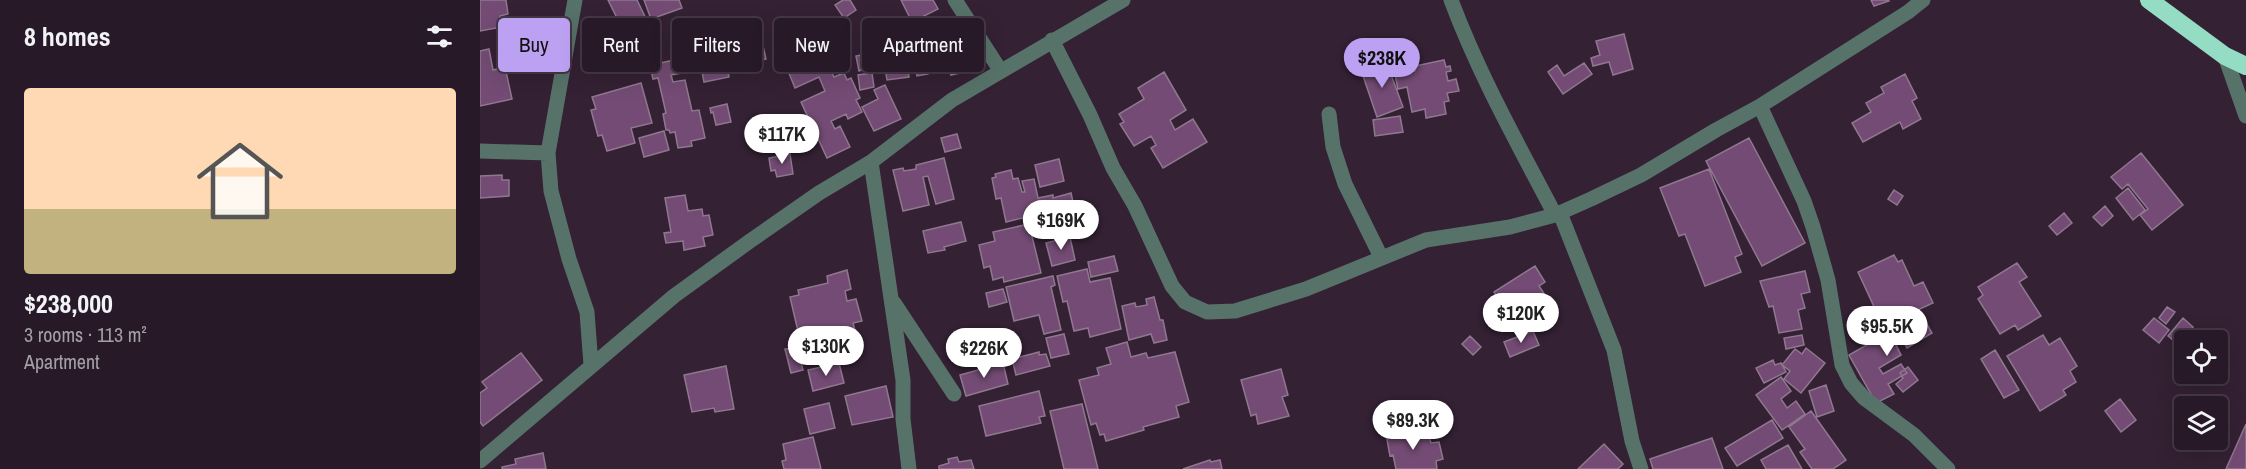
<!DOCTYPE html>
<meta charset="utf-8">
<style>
body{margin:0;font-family:"Archivo Narrow",sans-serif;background:#2f222f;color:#f1f3f6;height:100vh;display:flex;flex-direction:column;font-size:22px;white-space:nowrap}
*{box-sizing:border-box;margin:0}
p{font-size:20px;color:#a4a0a7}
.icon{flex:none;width:33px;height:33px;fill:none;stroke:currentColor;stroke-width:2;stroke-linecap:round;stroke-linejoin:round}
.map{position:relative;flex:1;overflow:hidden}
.drawer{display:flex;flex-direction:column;background:#271927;width:480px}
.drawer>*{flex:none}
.top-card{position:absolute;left:18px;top:18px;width:570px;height:54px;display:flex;gap:12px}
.fabs{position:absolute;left:1694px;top:330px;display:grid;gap:12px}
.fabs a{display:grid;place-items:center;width:54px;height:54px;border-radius:6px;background:#271927;box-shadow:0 6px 24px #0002,0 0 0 2px #433844;font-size:30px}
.price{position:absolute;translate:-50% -51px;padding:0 14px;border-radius:21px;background:#fff;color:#222;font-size:20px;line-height:39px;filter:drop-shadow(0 2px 3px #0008)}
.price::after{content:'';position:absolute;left:50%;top:36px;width:18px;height:14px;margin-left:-9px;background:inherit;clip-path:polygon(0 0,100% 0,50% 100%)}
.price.selected{background:#bca0f2;color:#111}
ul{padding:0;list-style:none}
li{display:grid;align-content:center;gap:12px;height:318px;padding:0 24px}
li span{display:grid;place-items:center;height:186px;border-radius:6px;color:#555}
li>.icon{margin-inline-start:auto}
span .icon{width:108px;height:108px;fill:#fffc;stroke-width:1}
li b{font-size:26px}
h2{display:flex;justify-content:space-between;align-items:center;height:72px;padding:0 24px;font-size:26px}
.pill{padding:0 21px;border-radius:6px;background:#271927;box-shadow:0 6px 24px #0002,0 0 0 2px #433844;font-size:21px;line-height:54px}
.pill.selected{background:#bca0f2;color:#111}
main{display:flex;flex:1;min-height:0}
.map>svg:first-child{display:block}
</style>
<main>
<section class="drawer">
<h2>8 homes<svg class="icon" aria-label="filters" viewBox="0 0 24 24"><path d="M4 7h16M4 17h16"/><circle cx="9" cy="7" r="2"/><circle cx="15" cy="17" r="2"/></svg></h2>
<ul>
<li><span style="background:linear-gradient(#ffd9b3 65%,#c2b280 0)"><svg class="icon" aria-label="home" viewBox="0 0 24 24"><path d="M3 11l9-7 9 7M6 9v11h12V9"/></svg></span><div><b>$238,000</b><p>3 rooms · 113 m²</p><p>Apartment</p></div></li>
</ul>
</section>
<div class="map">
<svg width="1766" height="469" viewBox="0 0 1766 469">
<rect width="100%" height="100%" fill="#342134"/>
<!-- building -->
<path fill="#734b74" stroke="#8f788f" stroke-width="1.5" d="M0,0H26L28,14L20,16L22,27L0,31Z
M128,0H157L168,23L145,34Z
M164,0H199L202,8L171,19Z
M363,0H370L376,10L364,18L355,5Z
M421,0H453L458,9L432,22Z
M1391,0H1408L1409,1L1394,6Z
M280,33L286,59L247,68L249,77L224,82L217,47Z
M438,34L442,58H445L448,74L437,76L434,61L427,62L429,77L407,80L401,45L420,42L419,37Z
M1144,34L1153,69L1133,75L1129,62L1113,66L1111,58L1120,55L1116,41Z
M313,38L324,58L327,57L330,64L350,55L356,69L351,71L354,77L364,73L367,80L371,78L380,98L376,100L382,112L368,119L366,114L351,121L355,129L360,126L370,147L347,158L321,102L345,91L339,77L315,88L306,66L309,65L302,52L309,49L306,41Z
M395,42L398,53L388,54L386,44Z
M481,44L482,53H486L489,68L479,70L480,73L471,75L464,47Z
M9,49L13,70L25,67L32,99L0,106V51Z
M386,54V56H392L394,65L379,71L376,56Z
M209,57L212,71L191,75L193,82L205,80L212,111L219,110L225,138L211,141L212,146L198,148L195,132L190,133L189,130H186L183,114L186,113L178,78L173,79L170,65Z
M964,60L966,67L970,66L971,71L966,72L968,81L976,79L979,91L967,93L969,101L964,102L966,114L946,118L945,109L932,112L927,87L918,89L915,75L935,71V66Z
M906,61L923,107L897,117L881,70Z
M1104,63L1112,74L1083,94L1068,72L1077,65L1084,76Z
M684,72L706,110L690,120L695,130L713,119L727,142L683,168L671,148L676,145L671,136L654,146L640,124L644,122L639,114L664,99L658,88Z
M392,73L394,87L380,90L378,75Z
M1425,74L1437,98L1432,101L1441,119L1423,129L1420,122L1383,142L1372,123L1391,112L1386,103L1404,93L1401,87Z
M161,83L172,123L151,128L155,143L127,151L122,135L118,136L111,110L116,109L112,97Z
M405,85L421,119L394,131L382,107L398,99L394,90Z
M247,104L251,122L236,125L233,112L231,113L230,108Z
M920,116L923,132L895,136L893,120Z
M184,131L189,150L164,157L159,138Z
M477,134L481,148L465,152L461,138Z
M1269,138L1325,243L1282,266L1226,161Z
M1661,153L1703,205L1672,230L1660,215L1668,209L1648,184L1642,189L1631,177Z
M310,154L313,174L297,177L295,170L291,171L289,158Z
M464,158L474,199L456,204L448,176L443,177L449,205L423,211L413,170L423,168L424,171L436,169V165Z
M579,159L584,181L560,187L555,165Z
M1229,169L1262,254L1255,257L1261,272L1225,286L1205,234L1199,236L1180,188Z
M531,170L533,179L538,178L542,192H545L542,181L554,179L558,198L573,195V198L591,193L594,206L600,204L606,228L565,238L559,214L526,222L521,198L516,199L512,178L516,177L515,174Z
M22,175V180H29V196L0,198V176Z
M1648,188L1665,210L1653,220L1636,198Z
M1414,190L1423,196L1417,205L1408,199Z
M205,195L208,211L222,209L223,216L229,215L233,235L223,237L225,246L204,250L203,241L186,243L184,233L191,232L185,198Z
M1625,206L1633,216L1622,226L1613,217Z
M1584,213L1592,223L1577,235L1569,226Z
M481,222L486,241L464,247L465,250L448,253L443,231Z
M549,224L561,273L524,282L523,277L513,280L510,266L504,268L499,245L515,241L513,232Z
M590,237L595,260L572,266L566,243Z
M1414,255L1418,262L1422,260L1434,286L1443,282L1453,303L1403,326L1378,272Z
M634,256L638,271L611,277L608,262Z
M1537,263L1547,277L1539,282L1561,316L1538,330L1535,325L1520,334L1498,299L1503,295L1498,287Z
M1055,266L1065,282L1059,286L1069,301L1034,324L1014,292Z
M607,269L610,282L630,278L641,329L610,337L608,328L594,331L587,301L583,302L577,276Z
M367,270L371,289L365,291L367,301L376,299L382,321L373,323L375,331L321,344L310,297L319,295L318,290L348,283L347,276Z
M1325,271L1330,292L1321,294L1325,308L1318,310L1322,329L1299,333L1293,306L1289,307L1280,281Z
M573,276L575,285L571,287L581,330L564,334L559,315L534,321L526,287Z
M523,289L527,302L509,307L506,293Z
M674,297L680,320H683L687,340L674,343L671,334L649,340L642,306L655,303L656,307L667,305L666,299Z
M1687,307L1695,312L1686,324L1679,318Z
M1441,314L1452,333L1427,348L1423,341L1416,345L1421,355L1399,368L1403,374L1421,364L1427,373L1408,384L1414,394L1396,403L1369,355Z
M1674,318L1689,330L1679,343L1663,330Z
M1703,318L1713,327L1698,344L1688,336Z
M1053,331L1059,345L1030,357L1024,342Z
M584,334L589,354L571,358L566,338Z
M1322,335L1324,345L1306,349L1304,338Z
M1563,335L1569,345L1580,338L1597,366L1590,371L1596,382L1583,390L1586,395L1560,411L1527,356Z
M990,336L1001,347L993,355L982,344Z
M647,342L651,357L666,353L668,358L695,352L709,402L696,406L699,417L663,427L664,430L626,441L624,434L620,435L616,423L611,425L599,380L619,375L617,368L631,364L626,348Z
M317,347L323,370L311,373L305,349Z
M1326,348L1345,363L1321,393L1304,379L1310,371L1302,365L1315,349L1322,354Z
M1515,350L1539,390L1524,398L1501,359Z
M559,352V355L566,354L570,366L536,375L532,359Z
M41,353L62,380L3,426L0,422V393L7,388L2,382Z
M1293,360L1295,365L1301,363L1306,372L1284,383L1276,368Z
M359,363L364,383L333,391L328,370Z
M523,363L528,384L486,396L480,375Z
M246,366L254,409L235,412L234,408L212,412L204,375Z
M1428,367L1438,380L1423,392L1416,384L1423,378L1420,373Z
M801,369L808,395L802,397L809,416L778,424L776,414L771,416L761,380Z
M1301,377L1311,391L1301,399L1307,408L1316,401L1325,414L1302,430L1276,395Z
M1346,385L1354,411L1337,417L1329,391Z
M406,386L413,417L372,425L365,396Z
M559,391L565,416L559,417L561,423L506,436L499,406Z
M1640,399L1656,420L1641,432L1625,411Z
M349,403L355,428L330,434L324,409Z
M602,404L618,469H584L570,411Z
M1331,411L1366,460L1353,469H1332L1320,452L1325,449L1309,427Z
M1292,420L1303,438L1257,466L1245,448Z
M1766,424V469H1746Z
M932,429L934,439L949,436L951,443L959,442L963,459L956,461L957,469H916L913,455L910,456L906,434Z
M333,437L341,469H304L302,461L306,460L303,444Z
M1232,438L1243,469H1173L1170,459Z
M1124,444L1143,464L1138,469H1098Z
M1308,445L1322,469H1286L1281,460Z
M63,453L66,469H22V467L36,464L35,459Z
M477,457L479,462L491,460L494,469H459V466L469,463L468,459Z
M730,460L731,462L740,460L742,469H703Z"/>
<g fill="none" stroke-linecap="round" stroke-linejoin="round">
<!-- minor -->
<path stroke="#577369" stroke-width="15" d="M95,0L68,153L71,191L89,259L107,312L111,365
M475,0L520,70
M971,0C999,75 1038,144 1075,215
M572,40L610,115L633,168L655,206L692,286L705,302L727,312L755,311L826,289L946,240L1030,227L1075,215L1111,199L1161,175L1236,130L1280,106L1428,12L1443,0
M1745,56L1766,116
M1280,106L1324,201L1333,227L1348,280L1362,365L1371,383L1384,398L1434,435L1468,469
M849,114L853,147L865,184L901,257
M0,151L68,153
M391,162L423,380V419L429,469
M1080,213L1134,350L1152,441L1161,469
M414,303L474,394
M0,461L194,296L270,241L339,193L391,162L472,100L643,0"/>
<!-- highway -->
<path stroke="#94dcc3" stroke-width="18" d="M1669,0L1745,56L1766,66"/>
</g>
</svg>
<div class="fabs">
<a><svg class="icon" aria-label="locate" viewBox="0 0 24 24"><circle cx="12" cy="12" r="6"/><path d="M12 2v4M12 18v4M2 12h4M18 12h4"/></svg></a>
<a><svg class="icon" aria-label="layers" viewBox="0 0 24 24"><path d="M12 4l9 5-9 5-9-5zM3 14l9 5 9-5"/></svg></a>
</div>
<b class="price selected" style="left:902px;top:89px">$238K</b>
<b class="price" style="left:302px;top:165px">$117K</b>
<b class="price" style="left:581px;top:251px">$169K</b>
<b class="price" style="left:1041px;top:344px">$120K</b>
<b class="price" style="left:1407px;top:357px">$95.5K</b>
<b class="price" style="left:346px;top:377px">$130K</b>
<b class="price" style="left:504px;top:379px">$226K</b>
<b class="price" style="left:933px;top:451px">$89.3K</b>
<div class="top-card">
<a class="pill selected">Buy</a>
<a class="pill">Rent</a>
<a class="pill">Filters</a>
<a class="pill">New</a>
<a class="pill">Apartment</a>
</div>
</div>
</main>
